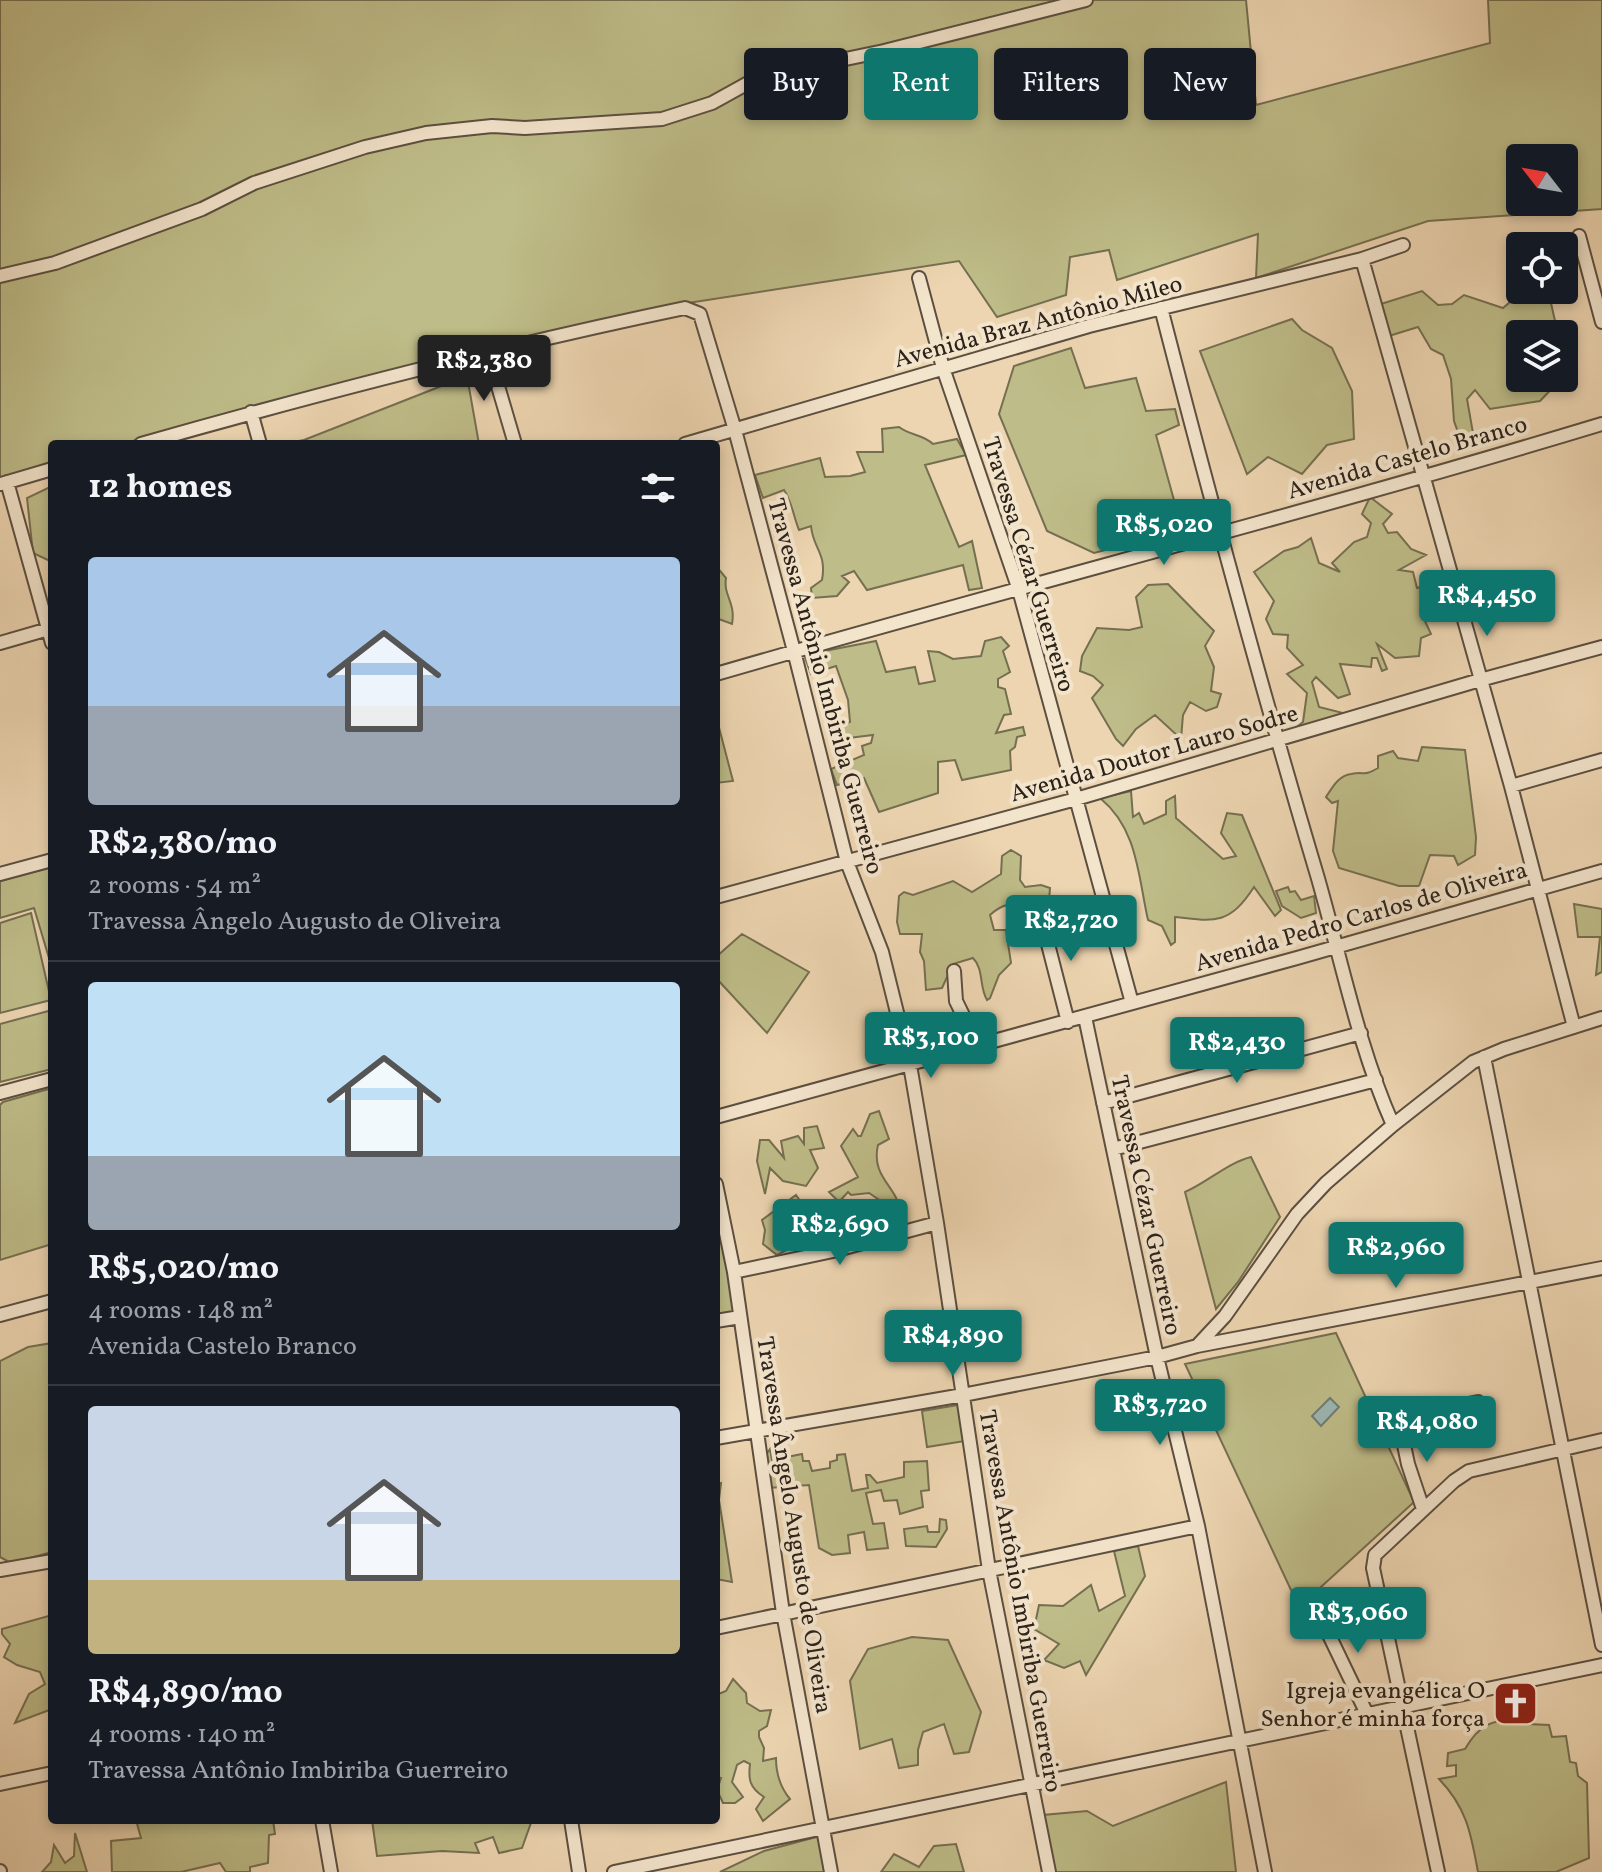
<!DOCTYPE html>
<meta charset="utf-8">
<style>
body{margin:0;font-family:Vollkorn,serif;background:#242831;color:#f1f3f6;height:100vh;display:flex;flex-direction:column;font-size:30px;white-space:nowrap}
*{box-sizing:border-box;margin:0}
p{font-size:26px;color:#9ea1a6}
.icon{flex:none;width:44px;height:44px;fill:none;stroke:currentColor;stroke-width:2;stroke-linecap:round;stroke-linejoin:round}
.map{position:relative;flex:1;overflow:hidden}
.panel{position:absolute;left:48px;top:440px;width:672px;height:1384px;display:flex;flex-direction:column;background:#171b24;border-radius:8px;box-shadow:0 4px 12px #0003}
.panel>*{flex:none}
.top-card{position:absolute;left:744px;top:48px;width:738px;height:72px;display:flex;gap:16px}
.needle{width:52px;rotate:301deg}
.tools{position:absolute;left:1506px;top:144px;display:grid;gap:16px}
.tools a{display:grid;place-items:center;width:72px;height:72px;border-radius:8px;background:#171b24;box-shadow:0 4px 12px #0003;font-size:40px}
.price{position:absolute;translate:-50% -68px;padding:0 18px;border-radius:8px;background:#0f766e;color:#fff;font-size:26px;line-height:52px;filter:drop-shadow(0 2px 4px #0008)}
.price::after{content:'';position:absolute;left:50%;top:48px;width:24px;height:18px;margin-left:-12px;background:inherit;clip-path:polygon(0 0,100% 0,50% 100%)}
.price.selected{background:#222;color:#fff}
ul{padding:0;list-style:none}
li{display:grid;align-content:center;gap:16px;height:424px;padding:0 40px}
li+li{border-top:2px solid #363941}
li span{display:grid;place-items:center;height:248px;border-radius:8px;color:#555}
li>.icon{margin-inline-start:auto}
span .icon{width:144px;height:144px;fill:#fffc;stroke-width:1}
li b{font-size:34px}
h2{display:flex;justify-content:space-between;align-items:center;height:96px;padding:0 40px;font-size:34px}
.pill{padding:0 28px;border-radius:8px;background:#171b24;box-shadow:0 4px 12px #0003;font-size:28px;line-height:72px}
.pill.selected{background:#0f766e;color:#fff}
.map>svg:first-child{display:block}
</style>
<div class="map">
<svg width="1602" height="1872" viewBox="0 0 1602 1872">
<rect width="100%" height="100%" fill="#edd5b1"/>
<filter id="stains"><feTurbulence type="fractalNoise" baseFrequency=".0025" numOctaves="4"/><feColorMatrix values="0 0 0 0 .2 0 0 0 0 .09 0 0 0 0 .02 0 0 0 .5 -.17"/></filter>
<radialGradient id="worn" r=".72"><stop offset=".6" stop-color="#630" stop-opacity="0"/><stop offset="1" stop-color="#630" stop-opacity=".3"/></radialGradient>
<!-- green -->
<path fill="#bebc88" stroke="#756f51" stroke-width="2" fill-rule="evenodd" d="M0,0H1246L1256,105L1490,43L1488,0H1602V209L1428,221L1256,278L1258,234L1117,280L1109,250L1070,257L1066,295L997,317L959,261L688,303L249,409L122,444H52V465L0,480ZM1520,158H1564V202H1520Z
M1541,290H1548L1558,334H1520V378H1562L1540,401L1490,409L1475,390L1467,399L1473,433L1460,438L1454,421L1451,379L1443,355L1431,349L1418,327L1389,336L1381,304L1422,291L1438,305L1452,304L1464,295L1503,308L1518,295L1530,303Z
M1292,319L1302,330L1332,348L1352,391L1354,439L1327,445L1302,474L1268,457L1247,474L1200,351Z
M1071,348L1085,388L1136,378L1146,411L1175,409L1179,425L1156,435L1177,511L1171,533L1094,553L1047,531L999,414L1014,366Z
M467,376L479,444H283L304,440Z
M899,427C911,436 922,434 933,444L957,439L966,455L925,465L959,547L972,541L982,588L969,590L963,565L867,590L854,571L842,576L849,582L837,596L812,598L811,588L822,580C827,553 813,549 811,526L799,530C794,518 791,499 784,490L763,498L755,475L820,458L825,477L850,476L865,472L857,452H883L882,429Z
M52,486V562L33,553L27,498Z
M1370,497L1392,514L1383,524L1388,533L1397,532L1411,549L1426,555L1399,570L1413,572L1417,588L1428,585L1424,619L1431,634L1421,638L1419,656L1395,658L1377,644L1387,669L1382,671L1377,658H1372L1371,667L1340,664L1350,694L1338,698L1316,677L1312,682L1319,707L1347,714L1293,730L1303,722L1307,693L1287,674L1303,665L1287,648L1288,635L1273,634L1266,619L1274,601L1254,572L1284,551L1298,547L1311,538L1319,563L1340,572L1332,563L1354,542L1367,537L1371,523L1362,514Z
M716,566L726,578C723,596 736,602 732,624L716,618Z
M1168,584L1214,631L1205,646L1214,667L1211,691L1221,694L1217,707L1206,711L1190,702L1183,715L1181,739L1155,715L1136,729L1123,746L1116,739L1092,698L1103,685L1093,676L1080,671L1082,656L1097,628L1129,630L1142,627L1136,597L1148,585Z
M1001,637L1009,646L1003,651L1010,672L998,679V687L1005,689L1011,714L1004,715L996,733L1023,727L1025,735L1017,737L1015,747L1010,751L1011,770L962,780L955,760L938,762V793L879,812L864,778L837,785L831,769L864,755L862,746L871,743L873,735L841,739L837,728L850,722L848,700L836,666L811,674L804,655L876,641L886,672L915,667L919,684L935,681L928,651L939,652L953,659L981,656L985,641Z
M716,716L733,781L716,783Z
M1422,747L1465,750L1476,837L1475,855L1458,865L1454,856L1430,855L1419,886H1399L1339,868L1333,851L1338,801L1332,803L1326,797C1332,788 1339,775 1351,774C1366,771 1362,777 1378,768V756L1393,751L1398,758L1418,761Z
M1131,791L1133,817L1139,813L1144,824L1166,814V801L1175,796L1176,818L1223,859L1236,856L1221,833L1227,813L1242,815L1281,910L1275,916L1254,887C1230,924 1216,922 1175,917V942L1171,945L1162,926L1148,920C1138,876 1138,829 1100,798Z
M1011,850L1021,856L1020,880L1025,887L1041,885L1050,888L1049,900C1027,909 1011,895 990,915L994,930H1006L1011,963L999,975L990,998L987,1000C979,987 984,969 973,958L953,964L942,988L926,990L924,961L920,952L922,934H900L897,922L899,896L904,892L913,895L953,881L972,892L1001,874L1002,856Z
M52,867V968L34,908L0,918V881Z
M1288,887L1290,892L1295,891L1301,900L1314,896L1316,913L1301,918L1282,906L1276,891Z
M1574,904L1602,909V972L1596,975L1600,937H1578Z
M31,913L51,1000L0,1013V923Z
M742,934L809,972L767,1033L716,978V957Z
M52,1010V1069L0,1082V1024Z
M52,1088V1244L0,1260V1105L3,1102Z
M879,1111L889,1139L878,1145C870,1179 901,1188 899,1213L869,1193L851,1195L848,1192L839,1202L829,1192L858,1177L841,1146L853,1129L858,1136H861L870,1114Z
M817,1126L824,1148L810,1150L818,1168L806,1186L783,1181L770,1168L765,1194L757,1161L760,1140H769L784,1158L781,1141L798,1136L804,1144V1128Z
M1251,1157L1280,1217L1238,1282L1216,1309L1185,1192C1208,1182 1227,1163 1251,1157Z
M796,1195L822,1232L777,1255L763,1244L765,1230L762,1220Z
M716,1205L736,1314L716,1318Z
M1336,1333L1414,1502L1299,1607L1185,1364Z
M52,1343V1552L11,1563L0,1557V1361L28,1347Z
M958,1405L965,1441L927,1447L922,1411Z
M770,1449L772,1460L802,1454L803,1461H809L812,1471L830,1468V1462L837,1460V1455L845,1454L852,1491L868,1488L866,1475H870L877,1483L904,1477V1462L927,1461L929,1490L921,1491L923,1507L900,1514L897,1500L884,1501L881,1490L866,1493L873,1524L884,1523L888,1548L867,1550L864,1532L848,1535L850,1553L832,1555L819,1548L809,1485L769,1488L763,1459Z
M721,1483L719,1500L732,1582L716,1579V1484Z
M940,1519L946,1520L947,1529L936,1547L906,1546L904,1529L927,1526L928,1532H939Z
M1138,1546L1145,1576L1086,1675L1080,1661L1064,1668L1044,1660L1059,1644L1034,1629L1039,1605L1063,1606L1091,1585L1099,1611L1125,1596L1114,1551Z
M52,1615V1709L15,1723L29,1694L45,1684L40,1672L17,1665L4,1657L10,1644L2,1634V1629Z
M912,1637L948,1640L981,1712L969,1752L954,1754L944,1724L923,1732L918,1750V1765L899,1768L892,1739L860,1749L850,1681L868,1649Z
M733,1679L746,1693L747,1703L760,1711L771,1710L767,1726L759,1731V1737L764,1748L763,1761L776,1758C776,1775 780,1787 790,1799L763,1821L756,1809L764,1797C750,1788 748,1780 750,1764L744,1761L737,1765L732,1782L743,1797L735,1803H723L717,1790L721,1778L716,1777V1695L726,1691Z
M1523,1717L1528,1724L1549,1725L1552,1737L1566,1736L1570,1762L1576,1763L1578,1776L1587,1783L1589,1858L1556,1872H1478C1471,1834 1467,1808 1439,1779L1456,1776V1765L1447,1766L1448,1753L1465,1749C1481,1721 1494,1721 1523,1717Z
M1226,1782L1236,1872H1054L1043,1815L1087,1811L1113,1826Z
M136,1820H273L275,1834L269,1835L268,1863L250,1867V1872H226L220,1863L181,1872H112L111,1841L141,1838Z
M372,1820H532L522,1848L499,1853L493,1837L475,1843L479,1853L442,1851L377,1856Z
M75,1833L87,1872H42L51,1862L54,1845L65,1863L74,1856Z
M820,1836L827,1872H720L764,1851Z
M956,1844L964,1872H881L894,1854L919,1867L934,1846Z"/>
<!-- water -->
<path fill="#9bb7b3" stroke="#6f7b76" stroke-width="2" d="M1330,1398L1339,1407L1321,1426L1312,1416Z"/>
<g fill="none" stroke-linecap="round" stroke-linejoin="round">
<defs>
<path id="minor" d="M1579,236L1602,322
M1362,259L1511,786L1574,1027
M0,276L55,263L202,209L254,183L365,147L426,133L492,126L525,128L662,119L712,103L759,77L884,51L1086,0
M919,278L943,368L1019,590L1132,1003
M1161,308C1210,498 1261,687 1317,875C1341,958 1358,1046 1393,1125
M488,352L515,444
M251,412L260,444
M141,444C321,393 502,346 685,308L700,314L735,430L794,651L847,862L882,952L910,1065L937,1223L989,1570L1049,1872
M685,444L1089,326L1362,259L1403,245
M7,482L52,643
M1,484L52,469
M0,643L52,628
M716,674C1011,588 1308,513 1602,424
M1511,786L1602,760
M0,874L52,860
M716,897L1076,799L1480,680L1602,647
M1040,913L1068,1022
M954,971L956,1001L978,1046
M1085,1017L1157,1357L1198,1526L1265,1872
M1484,1057L1602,1645
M0,1093L52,1079
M1103,1103L1361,1033
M716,1117L1297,958L1602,871
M1113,1149L1376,1080
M716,1184L734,1272L783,1613L831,1872
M734,1272L833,1251L937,1223
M0,1315L52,1301
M716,1321L740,1317
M1197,1346L1225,1316L1297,1214L1326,1183L1393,1125L1473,1062L1504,1049L1602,1018
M716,1438L963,1395L1157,1357L1197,1346L1602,1268
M1423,1509L1408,1464L1399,1421L1401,1418L1478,1402
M0,1570L52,1561
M1318,1612L1367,1714
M716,1628L1198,1526
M0,1784L52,1773
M322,1820L331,1872
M571,1820L579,1872
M0,1871V1872
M614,1872L1602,1665
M1438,1872L1373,1568L1375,1555L1454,1481L1469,1471L1602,1440"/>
</defs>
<!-- minor casing -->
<use href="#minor" stroke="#5c4f40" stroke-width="16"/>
<!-- minor -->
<use href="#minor" stroke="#f3e4cc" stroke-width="12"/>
</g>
<!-- icons -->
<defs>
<symbol id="church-square" viewBox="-11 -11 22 22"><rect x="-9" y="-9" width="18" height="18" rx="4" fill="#8f2418" stroke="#f3e4cc"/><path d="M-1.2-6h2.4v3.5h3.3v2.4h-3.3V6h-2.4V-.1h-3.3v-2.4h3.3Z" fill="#fff"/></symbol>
</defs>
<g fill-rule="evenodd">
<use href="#church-square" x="1490" y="1678" width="51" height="51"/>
</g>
<g text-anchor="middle" stroke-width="8" stroke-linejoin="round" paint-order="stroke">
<!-- street labels -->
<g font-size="24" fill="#2c221a" stroke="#f3e4cc">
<text transform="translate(1038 321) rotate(-15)" y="8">Avenida Braz Antônio Mileo</text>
<text transform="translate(1407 457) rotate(-16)" y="8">Avenida Castelo Branco</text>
<text transform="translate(1029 564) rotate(73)" y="8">Travessa Cézar Guerreiro</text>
<text transform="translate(826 686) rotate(75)" y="8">Travessa Antônio Imbiriba Guerreiro</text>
<text transform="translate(1154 753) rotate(-16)" y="8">Avenida Doutor Lauro Sodre</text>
<text transform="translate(1361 916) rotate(-16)" y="8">Avenida Pedro Carlos de Oliveira</text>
<text transform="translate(1147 1205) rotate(78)" y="8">Travessa Cézar Guerreiro</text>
<text transform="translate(795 1525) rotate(81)" y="8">Travessa Ângelo Augusto de Oliveira</text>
<text transform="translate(1021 1601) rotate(80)" y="8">Travessa Antônio Imbiriba Guerreiro</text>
</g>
<!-- poi labels -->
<g font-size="24" fill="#2c221a" stroke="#f3e4cc" text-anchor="end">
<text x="1485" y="1698">Igreja evangélica O<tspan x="1485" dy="28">Senhor é minha força</tspan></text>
</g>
</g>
<rect width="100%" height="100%" filter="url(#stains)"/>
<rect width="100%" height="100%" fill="url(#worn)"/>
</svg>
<div class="tools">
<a><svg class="needle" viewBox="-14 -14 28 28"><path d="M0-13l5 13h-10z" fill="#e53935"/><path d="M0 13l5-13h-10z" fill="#9ea1a6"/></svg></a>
<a><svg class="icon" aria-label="locate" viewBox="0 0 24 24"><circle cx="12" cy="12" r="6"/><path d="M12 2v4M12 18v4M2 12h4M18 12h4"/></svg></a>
<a><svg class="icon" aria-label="layers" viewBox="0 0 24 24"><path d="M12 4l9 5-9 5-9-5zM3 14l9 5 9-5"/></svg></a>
</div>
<b class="price selected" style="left:484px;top:403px">R$2,380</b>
<b class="price" style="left:1164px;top:567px">R$5,020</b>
<b class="price" style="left:1487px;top:638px">R$4,450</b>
<b class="price" style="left:1071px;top:963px">R$2,720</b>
<b class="price" style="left:931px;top:1080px">R$3,100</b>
<b class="price" style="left:1237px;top:1085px">R$2,430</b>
<b class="price" style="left:840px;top:1267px">R$2,690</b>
<b class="price" style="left:1396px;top:1290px">R$2,960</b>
<b class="price" style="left:953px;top:1378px">R$4,890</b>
<b class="price" style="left:1160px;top:1447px">R$3,720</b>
<b class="price" style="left:1427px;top:1464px">R$4,080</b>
<b class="price" style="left:1358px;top:1655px">R$3,060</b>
<div class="top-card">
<a class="pill">Buy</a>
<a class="pill selected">Rent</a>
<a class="pill">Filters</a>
<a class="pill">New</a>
</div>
<section class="panel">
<h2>12 homes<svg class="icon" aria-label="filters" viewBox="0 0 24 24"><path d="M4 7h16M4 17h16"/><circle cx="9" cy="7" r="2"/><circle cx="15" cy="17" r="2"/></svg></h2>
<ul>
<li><span style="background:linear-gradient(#a9c7e8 60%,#9aa5b1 0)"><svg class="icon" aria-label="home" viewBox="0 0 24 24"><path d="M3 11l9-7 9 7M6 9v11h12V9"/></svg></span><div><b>R$2,380/mo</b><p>2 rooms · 54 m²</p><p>Travessa Ângelo Augusto de Oliveira</p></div></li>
<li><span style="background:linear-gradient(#bfe0f5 70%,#9aa5b1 0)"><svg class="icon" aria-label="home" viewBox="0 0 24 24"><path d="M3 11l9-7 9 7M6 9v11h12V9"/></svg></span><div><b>R$5,020/mo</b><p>4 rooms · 148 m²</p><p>Avenida Castelo Branco</p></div></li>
<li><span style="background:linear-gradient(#c9d6e8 70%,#c2b280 0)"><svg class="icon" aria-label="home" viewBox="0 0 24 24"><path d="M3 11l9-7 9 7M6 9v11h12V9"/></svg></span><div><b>R$4,890/mo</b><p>4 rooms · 140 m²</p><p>Travessa Antônio Imbiriba Guerreiro</p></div></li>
</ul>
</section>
</div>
